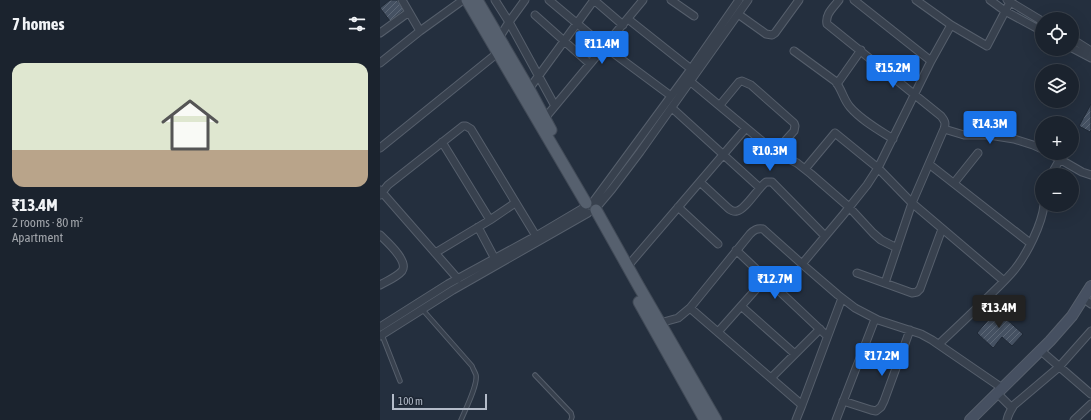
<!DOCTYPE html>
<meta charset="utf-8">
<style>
body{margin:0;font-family:"Asap Condensed",sans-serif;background:#242b36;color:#f1f3f6;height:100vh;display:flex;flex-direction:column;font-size:15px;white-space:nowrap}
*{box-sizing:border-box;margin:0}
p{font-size:13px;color:#a0a4aa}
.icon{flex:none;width:22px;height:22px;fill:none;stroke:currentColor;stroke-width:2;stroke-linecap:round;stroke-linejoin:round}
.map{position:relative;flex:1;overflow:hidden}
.sheet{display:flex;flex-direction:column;background:#1b232e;width:380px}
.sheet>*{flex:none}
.tools{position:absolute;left:655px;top:12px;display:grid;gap:8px}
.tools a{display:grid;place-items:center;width:44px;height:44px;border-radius:50%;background:#1b232e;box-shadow:0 4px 16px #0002,0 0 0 1px #39404a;font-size:20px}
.scale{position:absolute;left:12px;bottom:10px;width:95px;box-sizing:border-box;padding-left:4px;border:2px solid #b4bcc9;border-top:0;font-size:11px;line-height:14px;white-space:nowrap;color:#b4bcc9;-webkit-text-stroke:3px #1d2633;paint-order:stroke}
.price{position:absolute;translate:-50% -34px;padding:0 9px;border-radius:4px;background:#1a73e8;color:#fff;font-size:13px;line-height:26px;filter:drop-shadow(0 1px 2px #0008)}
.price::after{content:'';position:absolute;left:50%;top:24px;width:12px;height:9px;margin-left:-6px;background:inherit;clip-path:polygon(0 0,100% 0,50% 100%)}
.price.active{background:#222;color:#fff}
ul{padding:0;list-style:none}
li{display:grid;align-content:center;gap:8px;height:212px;padding:0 12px}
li+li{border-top:1px solid #39404a}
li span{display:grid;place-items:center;height:124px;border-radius:12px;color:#555}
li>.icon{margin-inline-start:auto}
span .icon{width:72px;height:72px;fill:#fffc;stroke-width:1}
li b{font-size:17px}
h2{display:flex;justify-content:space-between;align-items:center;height:48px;padding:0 12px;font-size:17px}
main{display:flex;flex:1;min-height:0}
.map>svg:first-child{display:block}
</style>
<main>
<section class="sheet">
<h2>7 homes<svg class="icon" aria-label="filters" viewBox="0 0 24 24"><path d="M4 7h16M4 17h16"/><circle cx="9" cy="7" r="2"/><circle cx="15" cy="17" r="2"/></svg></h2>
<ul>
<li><span style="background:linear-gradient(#dfe7d0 70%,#b9a48a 0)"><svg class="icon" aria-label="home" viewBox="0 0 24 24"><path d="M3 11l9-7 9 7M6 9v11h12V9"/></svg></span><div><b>₹13.4M</b><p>2 rooms · 80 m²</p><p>Apartment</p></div></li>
</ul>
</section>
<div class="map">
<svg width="711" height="420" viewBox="0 0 711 420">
<defs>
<pattern id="building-hatch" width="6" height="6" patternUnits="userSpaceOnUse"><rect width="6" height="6" fill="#455162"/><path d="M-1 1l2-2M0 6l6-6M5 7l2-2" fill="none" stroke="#5d6877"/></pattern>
</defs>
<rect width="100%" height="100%" fill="#242f3e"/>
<!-- building -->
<path fill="url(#building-hatch)" stroke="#1f2835" d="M10,0H17L24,10L10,21L0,8Z
M711,104V130L710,132L699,126Z
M621,305L629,312L624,317L643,334L632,346L622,337L613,348L597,333Z"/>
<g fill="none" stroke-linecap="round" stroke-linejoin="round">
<defs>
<path id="service" d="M42,309L92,366C93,369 95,372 96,375C98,385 85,410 81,420
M2,335L20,381
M155,375L191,413L192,417L191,420"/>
<path id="minor" d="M22,0L40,31
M115,0L129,22L175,106
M169,0L225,47L291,96
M214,0L243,25
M291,0L314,16
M459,0C453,8 445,14 447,24L561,116C565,121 566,123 564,129L532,203L505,283
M474,0L551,61
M536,0L571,25
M610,0L625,11L662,31
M627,0L662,21
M358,14L386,34L392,35L395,33L419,0
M155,15L210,64
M248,19L311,69
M0,33L29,12
M119,38L129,22L145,0
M692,39L711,51
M692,48L711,58
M414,51L455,81C462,89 463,99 470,107C481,120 499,130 513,139
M0,63L40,31L83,0
M311,82L395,152L417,163L431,174L469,207L493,233L501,240L517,248
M457,84L481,50
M149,89L214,0
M340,105L359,82L362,81L371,85L414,123L415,126L414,131L395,152
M292,108L380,188
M165,118L263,0
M564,129L584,135H609L634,139L653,145L662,149
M62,142L110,220
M0,148L120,51
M669,153L702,172L711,175
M549,164L650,243
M425,169L455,133L498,168L532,203L624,281
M671,175L680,159
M320,182L348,208C350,210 354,212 357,211C365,210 378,188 386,182H392L445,236
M574,183L598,153
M0,190L78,279
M0,195L8,185L83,126H86L91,129L156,236
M213,202L311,69L359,0
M298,207L338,244
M216,208L232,189L260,152L368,0
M98,227L115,259
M0,235C7,242 29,261 22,271C17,277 7,281 0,285
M356,250L447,336
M55,253L110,220L135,203
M422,264L463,215L487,185L498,168L551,61L571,25L607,46L630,2
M247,267L366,128
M477,273L532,293L537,292L540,289L562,229
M704,299L711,304
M361,306L415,354
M310,308L422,405
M280,323L298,318L310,308L370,234C374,230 377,228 383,229L422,264L458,295L475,308L498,320L541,334L552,340L622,388
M0,327L68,284L156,236L205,207
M338,332L386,278
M0,336L73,290L208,213
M559,344C574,330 590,315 605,300C615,290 626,280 635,269C647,254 662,224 664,205
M660,350L711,394
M391,378L440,329
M617,393L632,408
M463,401L491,410L496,411L501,407L504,401L530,330
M416,420L422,405L462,298
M456,420L495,319
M627,420C628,414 631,410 634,405L679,367L711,331
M694,420L711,404"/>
<path id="secondary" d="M590,420L670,341L692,316L711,286"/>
<path id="primary" d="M87,0L206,203
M97,0L149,89L171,130
M216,210L258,285L336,420
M259,302L325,420"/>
</defs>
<!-- service casing -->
<use href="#service" stroke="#565f6c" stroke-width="5.5"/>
<!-- minor casing -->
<use href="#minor" stroke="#565f6c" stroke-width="9"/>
<!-- secondary casing -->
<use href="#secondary" stroke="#565f6c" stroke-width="12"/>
<!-- primary casing -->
<use href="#primary" stroke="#414a57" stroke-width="13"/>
<!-- service -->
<use href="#service" stroke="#38414e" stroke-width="3.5"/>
<!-- minor -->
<use href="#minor" stroke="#38414e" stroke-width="7"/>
<!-- secondary -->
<use href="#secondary" stroke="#465061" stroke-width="10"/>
<!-- primary -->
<use href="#primary" stroke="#56606e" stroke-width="11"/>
</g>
</svg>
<div class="tools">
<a><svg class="icon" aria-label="locate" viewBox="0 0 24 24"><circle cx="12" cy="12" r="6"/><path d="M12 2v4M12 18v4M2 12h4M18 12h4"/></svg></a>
<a><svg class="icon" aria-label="layers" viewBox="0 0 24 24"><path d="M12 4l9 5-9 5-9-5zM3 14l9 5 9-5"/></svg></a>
<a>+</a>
<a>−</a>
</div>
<div class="scale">100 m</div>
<b class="price" style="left:222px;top:65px">₹11.4M</b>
<b class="price" style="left:513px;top:89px">₹15.2M</b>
<b class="price" style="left:610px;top:145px">₹14.3M</b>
<b class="price" style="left:390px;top:172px">₹10.3M</b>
<b class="price" style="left:395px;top:300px">₹12.7M</b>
<b class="price active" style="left:619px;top:329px">₹13.4M</b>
<b class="price" style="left:502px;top:377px">₹17.2M</b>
</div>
</main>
